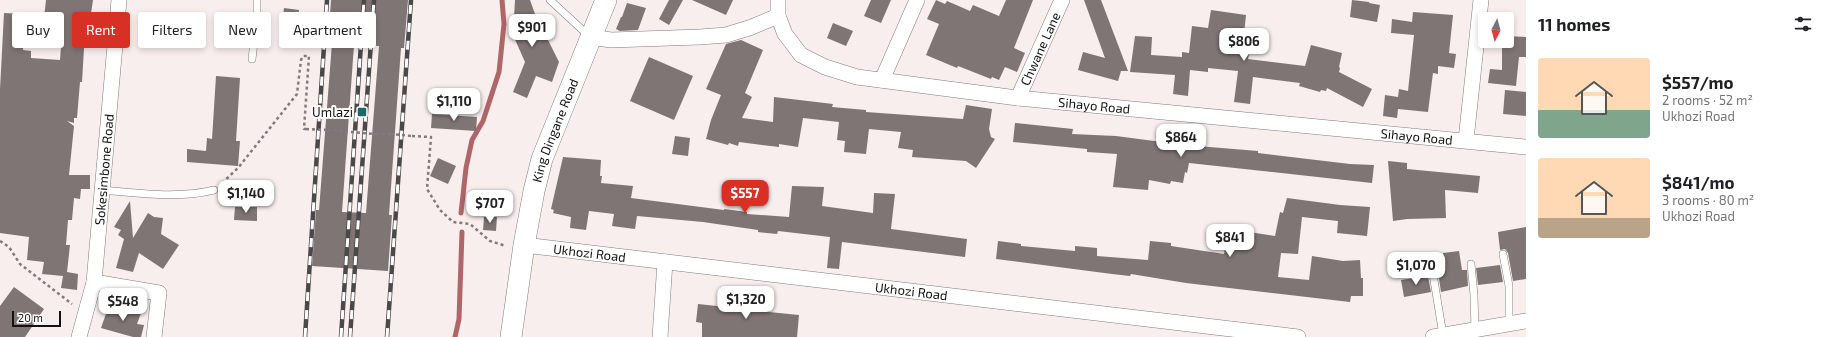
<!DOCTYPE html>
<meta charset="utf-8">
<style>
body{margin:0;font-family:"Exo 2",sans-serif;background:#f2f2f2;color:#202124;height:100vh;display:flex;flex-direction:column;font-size:15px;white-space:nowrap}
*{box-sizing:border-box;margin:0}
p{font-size:13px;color:#757577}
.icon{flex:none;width:22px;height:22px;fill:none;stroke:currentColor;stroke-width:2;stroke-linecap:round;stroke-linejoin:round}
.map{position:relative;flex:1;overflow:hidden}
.panel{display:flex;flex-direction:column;background:#fff;width:300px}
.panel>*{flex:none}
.hud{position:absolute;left:12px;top:12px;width:380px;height:36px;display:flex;gap:8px}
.needle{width:26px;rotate:186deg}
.tools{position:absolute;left:1478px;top:12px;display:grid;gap:8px}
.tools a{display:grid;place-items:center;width:36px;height:36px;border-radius:4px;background:#fff;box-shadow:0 2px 6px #0003;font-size:20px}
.scale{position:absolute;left:12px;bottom:10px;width:49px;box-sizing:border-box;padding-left:4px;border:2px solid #141111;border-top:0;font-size:11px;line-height:14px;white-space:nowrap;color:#141111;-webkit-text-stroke:3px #fefefe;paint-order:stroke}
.price{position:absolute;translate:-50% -34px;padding:0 9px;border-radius:8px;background:#fff;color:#222;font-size:13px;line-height:26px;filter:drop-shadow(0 1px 2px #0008)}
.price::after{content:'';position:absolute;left:50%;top:24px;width:12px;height:9px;margin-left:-6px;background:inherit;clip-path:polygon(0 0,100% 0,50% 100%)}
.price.current{background:#d93025;color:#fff}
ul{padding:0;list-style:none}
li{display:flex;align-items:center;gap:12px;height:100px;padding:0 12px}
li span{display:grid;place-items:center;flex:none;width:112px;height:80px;border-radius:4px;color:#555}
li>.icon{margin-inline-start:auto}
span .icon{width:48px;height:48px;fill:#fffc;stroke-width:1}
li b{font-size:17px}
h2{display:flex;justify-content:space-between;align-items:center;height:48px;padding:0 12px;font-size:17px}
.tag{padding:0 14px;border-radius:4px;background:#fff;box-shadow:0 2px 6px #0003;font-size:14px;line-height:36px}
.tag.current{background:#d93025;color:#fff}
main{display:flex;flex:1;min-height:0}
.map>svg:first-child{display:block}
</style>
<main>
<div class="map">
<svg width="1526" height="337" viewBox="0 0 1526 337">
<rect width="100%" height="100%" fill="#f8eeee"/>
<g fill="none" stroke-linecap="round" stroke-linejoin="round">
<!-- stream -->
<path stroke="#af6668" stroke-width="5" d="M461,213L466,168L472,140L483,121L499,72L504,24L502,0
M455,337L459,319L462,232"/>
</g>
<!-- building -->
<path fill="#7e7574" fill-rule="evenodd" d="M46,0H93L89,27L87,28V32H85L82,82H80L77,118H74V123L67,121L74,126L69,175H90V189H81L80,199L74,198L72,220H68L66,245H70L67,272L78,274L77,290L61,288L63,276L42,274L44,262L27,260L29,237L0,233V89L4,13L23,14L21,44H23V50L31,51V58L60,60L63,20L44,18Z
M331,0H408L404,48H401L389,215H392L388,271L312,266L316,210H319L332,43H328ZM354,45L379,46L366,213L342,212Z
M515,0H530L535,14L559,62L552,82L536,76L527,98L513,92L525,62L513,35Z
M669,0H683L669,25L659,19Z
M692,0H733L726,15Z
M871,0H891L881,23L864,16Z
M936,0L945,4L947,1L970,11L973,5L999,16L1006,0H1033L1014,48L1025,53L1017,72L1005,67L999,80L992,77L991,79L958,66L957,68L926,55L939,24L927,19Z
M1084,0H1101L1128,71H1121L1118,81L1078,70L1083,52L1105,58Z
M1352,0L1369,2V3L1380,5L1377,22L1350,17Z
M627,3L646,8L638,30L620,31L616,29L621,17H622Z
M284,8L299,10L297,29L282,28Z
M1211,10L1246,15L1242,53L1249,54L1248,59L1305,66L1311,45L1342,53L1339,67L1340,68L1339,72L1372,89L1363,107L1327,88L1326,91L1321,90L1320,92L1299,86L1300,83L1253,77L1250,104L1234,102L1238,71L1208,68V72L1190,70L1188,96L1173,94L1175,75L1130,72L1135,36L1152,37L1151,55L1182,57V52L1189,53L1192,26L1208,28Z
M1413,12L1453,15L1449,53L1456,54L1454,68L1438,66V74L1433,73L1428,112L1398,109L1397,118L1383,116L1385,95L1398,97L1399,89L1408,91L1414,35L1391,33L1392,19L1412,22Z
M833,23L853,31L846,46L827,38Z
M1507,36L1526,37V57H1519L1516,86L1488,83L1490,69L1502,70V41H1507Z
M741,40L763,50L745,93L752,97L742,118L773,122L774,97L833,104L832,107L866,110V112L963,119L966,105L992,109L989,129L991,137L995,139L976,168L966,161L912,157L913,150L898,148L901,132L869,129L866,154L844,152L845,141L837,140L839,122L803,118L798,147L779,144V147L739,142L738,146L729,143L728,145L706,139L711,120L721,95L706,89L726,44Z
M649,57L693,76L674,120L630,101Z
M216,76L240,78L236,141H240L238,166L187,162V149L206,151L207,138L212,139Z
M1505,90L1526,92V116L1503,114Z
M432,114L477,117L476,131L431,128Z
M1015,123L1073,129L1072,134L1116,136L1185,145L1258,151V153L1350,164L1374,165L1372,183L1189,163L1187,173L1185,172L1183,183L1171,181L1170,184L1149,180L1148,190L1113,187L1117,154L1087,152V149L1013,142Z
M675,136L690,138L688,156L672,154Z
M563,157L601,160L600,176H602L601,183L633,186L631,198L724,210V209L747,212V214L789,217L792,186L824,187L822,206L873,213L874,193L895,194L891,229L967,239L965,257L842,242L839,269L827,268L830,237L778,231L777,234L758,232V230L703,222L637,216L635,229L612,226L614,214L589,211L586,230L570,228L571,217L553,213L554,210L551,209Z
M438,158L456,166L448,184L430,176Z
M1388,161L1407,163V169L1480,176L1478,193L1445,190L1446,218L1407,219L1393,221Z
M1287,198L1340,205L1370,207L1367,236L1337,233L1338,221L1302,217L1298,254L1281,253L1278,277L1309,280L1312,256L1343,261L1360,260L1361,278H1363V296H1351L1350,302L1186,283L1131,274L1130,276L1112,274L996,259L998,241L1021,244V246L1075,251V246L1097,248V256L1148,260L1150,241L1171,243V246L1224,254L1229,229L1275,236L1280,212L1283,213Z
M130,201L133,238L148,213L154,217L163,218L161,234L179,245L163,269L139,253L133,272L116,268L124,239L118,235L121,230L114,227Z
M235,207H257V221L234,220Z
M484,217H497L496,231L483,230Z
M1526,227V279L1513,281L1508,253L1505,249L1500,250L1498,232Z
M1459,251L1462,270H1467L1468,286L1441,292L1436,259L1444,258L1443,253Z
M1500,265L1503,282L1478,285L1476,268Z
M1428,276L1431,292L1404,297L1401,280Z
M14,287L44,309L25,337H0V306Z
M738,291L759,293L758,308L770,309L769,312L799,315L797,337H702V323L696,322L698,304L736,308Z
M109,305L125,312L126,309L141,313L137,324L144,325L141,337H133L101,328Z"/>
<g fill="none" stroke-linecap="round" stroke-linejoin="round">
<defs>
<path id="lane" d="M550,0L589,36
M252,59L257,17V0
M102,190C140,193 177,199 214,190
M1503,254L1509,286V324
M1430,256L1443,335
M1471,264L1474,295L1475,330"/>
<g id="street">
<path id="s1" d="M778,0V16L785,34L801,55L825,67L857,77L1018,98L1526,147"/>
<path d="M590,37L611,40L700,37L726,35L749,28L778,16"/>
<path d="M882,80L917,0"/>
<path id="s2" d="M1018,98L1062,0"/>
<path d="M1466,140L1481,0"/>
<path id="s3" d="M524,245L1298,337"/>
<path d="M94,282L159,293L154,337"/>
<path id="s4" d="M79,337L94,282L119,0"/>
<path d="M660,337L665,262"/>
<path d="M1433,337L1526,321"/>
</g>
<g id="secondary">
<path id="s5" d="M511,337L524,245L534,191L542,159L606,0"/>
</g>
</defs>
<!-- lane casing -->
<use href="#lane" stroke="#847b7b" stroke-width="8"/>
<!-- street casing -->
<use href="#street" stroke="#847b7b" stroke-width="16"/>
<!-- secondary casing -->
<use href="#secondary" stroke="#847b7b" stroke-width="22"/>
<!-- path -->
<path stroke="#827b7b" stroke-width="2.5" stroke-dasharray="3 3" stroke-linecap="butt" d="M328,130L339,131
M376,134H390
M412,136L431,137L427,189L440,210L453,222L470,224L490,241L506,246
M222,183L238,168L297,94L301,60L303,56H309L304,129H306
M0,241L9,247L20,264L72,304"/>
<!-- lane -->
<use href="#lane" stroke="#fff" stroke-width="7"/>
<!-- street -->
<use href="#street" stroke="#fff" stroke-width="15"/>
<!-- secondary -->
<use href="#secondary" stroke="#fff" stroke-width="21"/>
<defs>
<path id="rail" d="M305,337L327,0
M341,337L364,0
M350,337L374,0
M387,337L411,0"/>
</defs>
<!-- rail casing -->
<use href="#rail" stroke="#4d4848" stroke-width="4.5"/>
<!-- rail -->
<use href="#rail" stroke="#fefefe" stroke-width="3" stroke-dasharray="9" stroke-linecap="butt"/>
<!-- path-bridge -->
<path stroke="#827b7b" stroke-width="2.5" stroke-dasharray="3 3" stroke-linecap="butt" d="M306,129L328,130
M339,131L376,134
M390,134L412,136"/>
</g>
<!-- markers -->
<rect fill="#1c696c" stroke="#fefefe" stroke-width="1.5" x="357" y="107" width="10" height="10" rx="2"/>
<g text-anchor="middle" stroke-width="4" stroke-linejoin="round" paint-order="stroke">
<!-- street labels -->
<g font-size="13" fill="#141111" stroke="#fefefe">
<text dy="5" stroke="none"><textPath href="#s2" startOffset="54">Chwane Lane</textPath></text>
<text dy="5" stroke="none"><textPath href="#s1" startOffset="361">Sihayo Road</textPath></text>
<text dy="5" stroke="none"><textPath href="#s5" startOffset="212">King Dingane Road</textPath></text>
<text dy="5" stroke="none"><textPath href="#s1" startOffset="685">Sihayo Road</textPath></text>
<text dy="5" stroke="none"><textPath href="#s4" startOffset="170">Sokesimbone Road</textPath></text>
<text dy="5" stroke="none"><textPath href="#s3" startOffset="66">Ukhozi Road</textPath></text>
<text dy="5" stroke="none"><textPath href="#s3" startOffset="390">Ukhozi Road</textPath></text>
</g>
<!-- poi labels -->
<g font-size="13" fill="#141111" stroke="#fefefe" text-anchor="end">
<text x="353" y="117">Umlazi</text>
</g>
</g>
</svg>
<div class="tools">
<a><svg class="needle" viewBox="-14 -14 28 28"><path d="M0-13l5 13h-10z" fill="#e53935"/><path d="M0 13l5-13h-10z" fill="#757577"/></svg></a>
</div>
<div class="scale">20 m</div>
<b class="price" style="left:532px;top:48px">$901</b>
<b class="price" style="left:1244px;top:62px">$806</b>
<b class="price" style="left:454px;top:122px">$1,110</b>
<b class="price" style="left:1181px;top:158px">$864</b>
<b class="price" style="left:246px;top:214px">$1,140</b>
<b class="price current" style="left:745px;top:214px">$557</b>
<b class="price" style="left:490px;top:224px">$707</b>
<b class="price" style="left:1230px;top:258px">$841</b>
<b class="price" style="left:1416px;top:286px">$1,070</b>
<b class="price" style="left:746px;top:320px">$1,320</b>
<b class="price" style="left:123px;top:322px">$548</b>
<div class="hud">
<a class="tag">Buy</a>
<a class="tag current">Rent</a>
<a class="tag">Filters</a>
<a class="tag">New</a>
<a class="tag">Apartment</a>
</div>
</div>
<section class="panel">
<h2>11 homes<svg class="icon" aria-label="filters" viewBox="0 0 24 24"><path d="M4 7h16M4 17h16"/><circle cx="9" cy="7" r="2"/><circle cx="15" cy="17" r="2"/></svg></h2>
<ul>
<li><span style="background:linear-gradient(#ffd9b3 65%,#7fa58c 0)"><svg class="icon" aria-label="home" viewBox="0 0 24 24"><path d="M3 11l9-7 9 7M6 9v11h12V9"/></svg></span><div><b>$557/mo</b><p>2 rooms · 52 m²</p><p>Ukhozi Road</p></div></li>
<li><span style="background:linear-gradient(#ffd9b3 75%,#b9a48a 0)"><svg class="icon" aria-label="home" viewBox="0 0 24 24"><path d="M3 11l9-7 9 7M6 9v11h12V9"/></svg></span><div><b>$841/mo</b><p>3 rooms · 80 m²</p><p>Ukhozi Road</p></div></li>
</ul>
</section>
</main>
